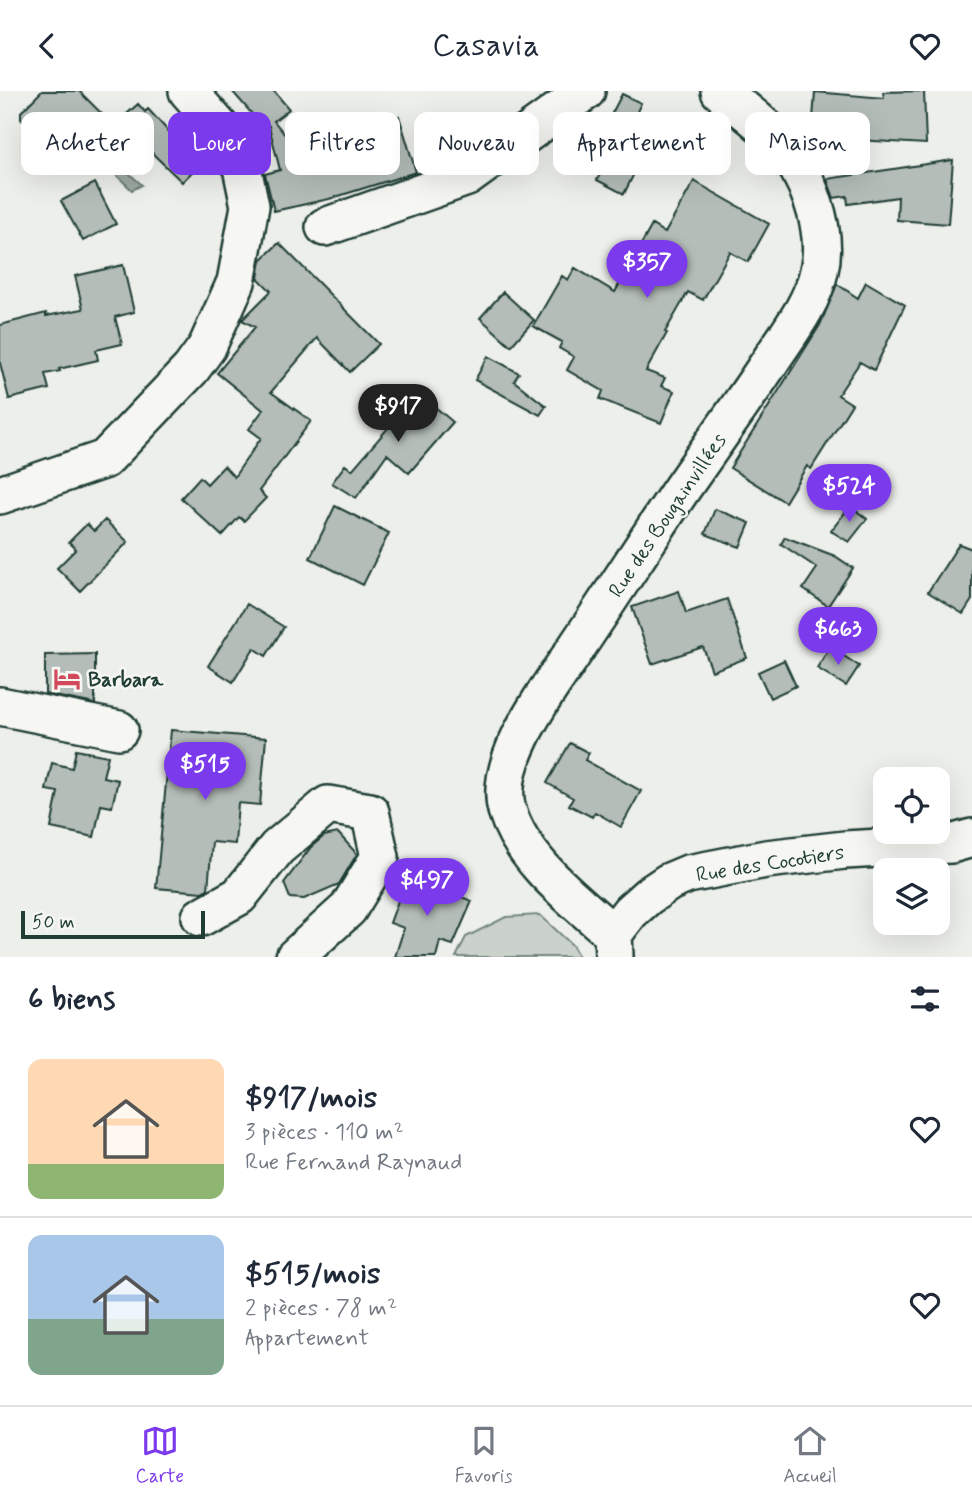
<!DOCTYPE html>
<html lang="fr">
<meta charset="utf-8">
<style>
body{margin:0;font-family:Mynerve,sans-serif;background:#f2f2f3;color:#1f2937;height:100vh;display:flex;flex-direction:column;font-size:26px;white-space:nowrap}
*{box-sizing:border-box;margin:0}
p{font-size:23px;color:#747a83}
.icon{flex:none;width:38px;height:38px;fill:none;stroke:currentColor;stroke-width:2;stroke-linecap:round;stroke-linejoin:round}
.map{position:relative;height:866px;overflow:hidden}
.drawer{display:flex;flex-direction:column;background:#fff;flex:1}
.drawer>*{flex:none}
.hud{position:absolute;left:21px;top:21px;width:931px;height:63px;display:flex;gap:14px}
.buttons{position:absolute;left:873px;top:676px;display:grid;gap:14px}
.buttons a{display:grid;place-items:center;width:77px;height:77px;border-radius:14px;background:#fff;box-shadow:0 7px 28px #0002;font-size:35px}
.scale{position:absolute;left:21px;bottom:18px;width:184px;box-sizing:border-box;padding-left:7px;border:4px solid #1f3d34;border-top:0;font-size:19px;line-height:24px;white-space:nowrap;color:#1f3d34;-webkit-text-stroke:5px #f6f6f2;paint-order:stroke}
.price{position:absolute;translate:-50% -60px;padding:0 16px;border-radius:24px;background:#7c3aed;color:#fff;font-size:23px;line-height:46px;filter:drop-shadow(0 2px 4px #0008)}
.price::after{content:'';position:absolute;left:50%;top:42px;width:21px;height:16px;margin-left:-10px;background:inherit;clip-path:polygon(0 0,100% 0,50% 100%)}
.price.selected{background:#222;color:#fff}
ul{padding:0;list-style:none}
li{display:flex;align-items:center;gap:21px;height:175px;padding:0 28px}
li+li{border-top:2px solid #e0e1e3}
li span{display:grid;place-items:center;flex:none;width:196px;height:140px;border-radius:14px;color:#555}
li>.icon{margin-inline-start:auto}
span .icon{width:84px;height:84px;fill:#fffc;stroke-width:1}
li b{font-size:30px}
h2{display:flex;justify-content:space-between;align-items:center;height:84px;padding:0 28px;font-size:30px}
.pill{padding:0 24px;border-radius:14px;background:#fff;box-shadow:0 7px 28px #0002;font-size:24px;line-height:63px}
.pill.selected{background:#7c3aed;color:#fff}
header{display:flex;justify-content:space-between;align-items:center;height:91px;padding:0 28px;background:#fff;font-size:32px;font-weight:600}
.tabs{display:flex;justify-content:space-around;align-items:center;height:98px;border-top:2px solid #e0e1e3;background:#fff;font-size:19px;color:#747a83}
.tabs a{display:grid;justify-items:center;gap:4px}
.tabs .selected{color:#7c3aed}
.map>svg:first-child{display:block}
</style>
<header><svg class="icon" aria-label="back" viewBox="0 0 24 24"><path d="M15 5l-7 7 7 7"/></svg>Casavia<svg class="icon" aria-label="heart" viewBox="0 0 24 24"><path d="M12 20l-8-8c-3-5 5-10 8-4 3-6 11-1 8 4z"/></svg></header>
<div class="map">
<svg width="972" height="866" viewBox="0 0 972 866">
<rect width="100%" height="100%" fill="#edefea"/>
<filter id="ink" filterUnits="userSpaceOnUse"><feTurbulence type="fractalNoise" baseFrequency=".0143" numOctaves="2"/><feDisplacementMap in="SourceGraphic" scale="14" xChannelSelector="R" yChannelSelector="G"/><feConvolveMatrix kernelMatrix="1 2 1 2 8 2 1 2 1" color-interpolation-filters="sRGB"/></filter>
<g filter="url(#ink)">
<!-- green -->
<path fill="#cbd2cc" stroke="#758880" stroke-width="2" d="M540,824L572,854L579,866H456L466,846L506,826Z"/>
<!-- water -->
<path fill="#9faaa4" stroke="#6c7e77" stroke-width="2" d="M121,75L142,94L132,99L114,82Z"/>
<!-- building -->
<path fill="#b4bdb8" stroke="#1f3d34" stroke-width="2" d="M42,0H79L113,34L127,61L108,79L71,41L67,44L55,32L43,43H36L21,28V21Z
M232,0H274L289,18L274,30L294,55L399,25L416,81L329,108L274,120L265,83L280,79L269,35L265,38Z
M924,0L926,53L839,48V43L812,41L815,1L884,7L883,1Z
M622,3L641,12L636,23L658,34L624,103L597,89L625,34L610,26Z
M138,13L145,21L148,18L199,74L182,91L119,30Z
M953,69L948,133L897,129L898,106L848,113L847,105L834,107L827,88Z
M694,90L769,133L748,171L730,161L703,209L688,201L665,241L667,242L646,280L665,287L661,295L674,300L661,332L600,308L603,300L567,279L574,266L559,257L562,251L533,235L562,185L568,189L575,177L615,201L652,134L665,142Z
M95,92L116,133L83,150L61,110Z
M279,152L379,253L350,281L317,247L271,301L311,330L259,400L266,407L244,430L239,426L222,445L181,407L200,386L207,393L224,375L234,386L261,347L249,338L263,319L217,282L255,236L242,229L271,200L258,187L261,169Z
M123,174L134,221L115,226L122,253L96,259L98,269L59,278L60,280L45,283L49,298L9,308L0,272V234L46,222V225L83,218L75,185Z
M866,191L905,214L874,279L860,271L838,304L852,313L811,378L807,375L785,411L730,377L820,234L837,193L858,207Z
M503,201L534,229L511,255L480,227Z
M488,265L519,282L514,290L546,315L540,324L475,289Z
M422,305L453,331L409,382L387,363L356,407L332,392L345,374L352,379L412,309L416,312Z
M335,415L389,442L363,494L310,467Z
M850,415L867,428L849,451L831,440Z
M715,418L750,432L740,456L705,443Z
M105,429L128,451L80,500L57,477L76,458L69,451L87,433L94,440Z
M785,446L835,465L853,477L828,515L803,498L817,477L781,453Z
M959,453L972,458V509L963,523L928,501Z
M679,500L686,522L727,508L747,567L712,580L703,556L652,573L632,516Z
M247,513L284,536L266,565L254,557L233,591L208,575Z
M830,556L859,575L846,595L817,577Z
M95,563V613L45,603V564Z
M784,569L796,595L770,607L758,581Z
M171,639L266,647L260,714L238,712L235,753L212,751L208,798L202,801L156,797Z
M570,652L589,662L585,669L641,700L621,736L595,721L592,726L569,714L573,707L547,692Z
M76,659L108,665L103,686L118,689L112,716L101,714L94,746L51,737L58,701L46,699L52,672L72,677Z
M338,742L357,763L339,793L304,808L290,807L284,792L311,756L324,745Z
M407,785L472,810L453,854L440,850L436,866H395L404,837L390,832Z"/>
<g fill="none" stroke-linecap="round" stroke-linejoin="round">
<defs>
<path id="minor" d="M325,136L467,86L586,0
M0,404L105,368L191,278L207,256L236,191L250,115L238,57L188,0
M0,615L119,639
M201,826L239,805L277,757L328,714L370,721L380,766L348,818L295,866
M613,843C574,808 523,771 507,719C494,674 540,610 564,575C603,518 640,460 678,403C710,356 744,311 775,263C792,238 813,210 819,180C829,138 807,82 780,52C763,32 740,16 720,0
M614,865L613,843L630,821L648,805L669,791L688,783L766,768L845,759L951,753L972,747"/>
</defs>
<!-- minor casing -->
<use href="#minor" stroke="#1f3d34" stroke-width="42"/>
<!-- minor -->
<use href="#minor" stroke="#f6f6f2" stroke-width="37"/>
</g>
</g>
<!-- icons -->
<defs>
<symbol id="hotel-bare" viewBox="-9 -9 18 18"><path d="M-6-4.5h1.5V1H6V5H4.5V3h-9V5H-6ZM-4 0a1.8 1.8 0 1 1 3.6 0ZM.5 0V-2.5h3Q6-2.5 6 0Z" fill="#d1495b" stroke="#f6f6f2" stroke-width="2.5" paint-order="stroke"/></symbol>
</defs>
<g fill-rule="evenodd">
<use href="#hotel-bare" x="48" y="569" width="38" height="38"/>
</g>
<g text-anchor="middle" stroke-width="5" stroke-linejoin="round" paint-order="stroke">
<!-- street labels -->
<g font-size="21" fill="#1f3d34" stroke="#f6f6f2">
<text transform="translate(667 424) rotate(-56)" y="7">Rue des Bougainvillées</text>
<text transform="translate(770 772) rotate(-9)" y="7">Rue des Cocotiers</text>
</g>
<!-- poi labels -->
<g font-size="21" font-weight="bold" fill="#1f3d34" stroke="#f6f6f2" text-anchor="start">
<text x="88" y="595">Barbara</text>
</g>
</g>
</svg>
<div class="buttons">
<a><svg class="icon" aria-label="locate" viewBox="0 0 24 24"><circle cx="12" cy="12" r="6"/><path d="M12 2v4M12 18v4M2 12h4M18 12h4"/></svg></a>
<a><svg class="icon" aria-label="layers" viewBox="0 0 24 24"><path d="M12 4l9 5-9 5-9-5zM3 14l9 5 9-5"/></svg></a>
</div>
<div class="scale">50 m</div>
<b class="price" style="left:647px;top:209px">$357</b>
<b class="price selected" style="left:398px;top:353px">$917</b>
<b class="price" style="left:849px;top:433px">$524</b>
<b class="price" style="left:838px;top:576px">$663</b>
<b class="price" style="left:205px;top:711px">$515</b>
<b class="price" style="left:427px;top:827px">$497</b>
<div class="hud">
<a class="pill">Acheter</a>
<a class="pill selected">Louer</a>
<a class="pill">Filtres</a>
<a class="pill">Nouveau</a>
<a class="pill">Appartement</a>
<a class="pill">Maison</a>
</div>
</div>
<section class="drawer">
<h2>6 biens<svg class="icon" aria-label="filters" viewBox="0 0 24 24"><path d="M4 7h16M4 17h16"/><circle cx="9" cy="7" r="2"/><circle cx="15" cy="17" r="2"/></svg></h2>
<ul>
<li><span style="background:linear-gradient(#ffd9b3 75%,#8fb573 0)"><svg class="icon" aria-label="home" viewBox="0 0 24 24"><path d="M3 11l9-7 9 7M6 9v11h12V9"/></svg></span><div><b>$917/mois</b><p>3 pièces · 110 m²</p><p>Rue Fernand Raynaud</p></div><svg class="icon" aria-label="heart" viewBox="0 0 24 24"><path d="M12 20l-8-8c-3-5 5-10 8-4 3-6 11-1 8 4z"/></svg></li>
<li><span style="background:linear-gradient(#a9c7e8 60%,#7fa58c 0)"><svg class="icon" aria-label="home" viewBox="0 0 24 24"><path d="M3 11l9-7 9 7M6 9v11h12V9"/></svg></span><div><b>$515/mois</b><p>2 pièces · 78 m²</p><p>Appartement</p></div><svg class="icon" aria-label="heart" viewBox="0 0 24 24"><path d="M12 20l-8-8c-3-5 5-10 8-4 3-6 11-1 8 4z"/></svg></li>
</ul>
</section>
<nav class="tabs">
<a class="selected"><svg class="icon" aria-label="map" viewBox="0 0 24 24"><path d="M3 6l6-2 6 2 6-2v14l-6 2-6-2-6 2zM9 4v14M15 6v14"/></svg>Carte</a>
<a><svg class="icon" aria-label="saved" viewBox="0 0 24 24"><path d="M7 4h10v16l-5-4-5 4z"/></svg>Favoris</a>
<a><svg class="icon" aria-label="home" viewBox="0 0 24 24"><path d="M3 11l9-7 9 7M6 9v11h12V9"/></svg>Accueil</a>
</nav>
